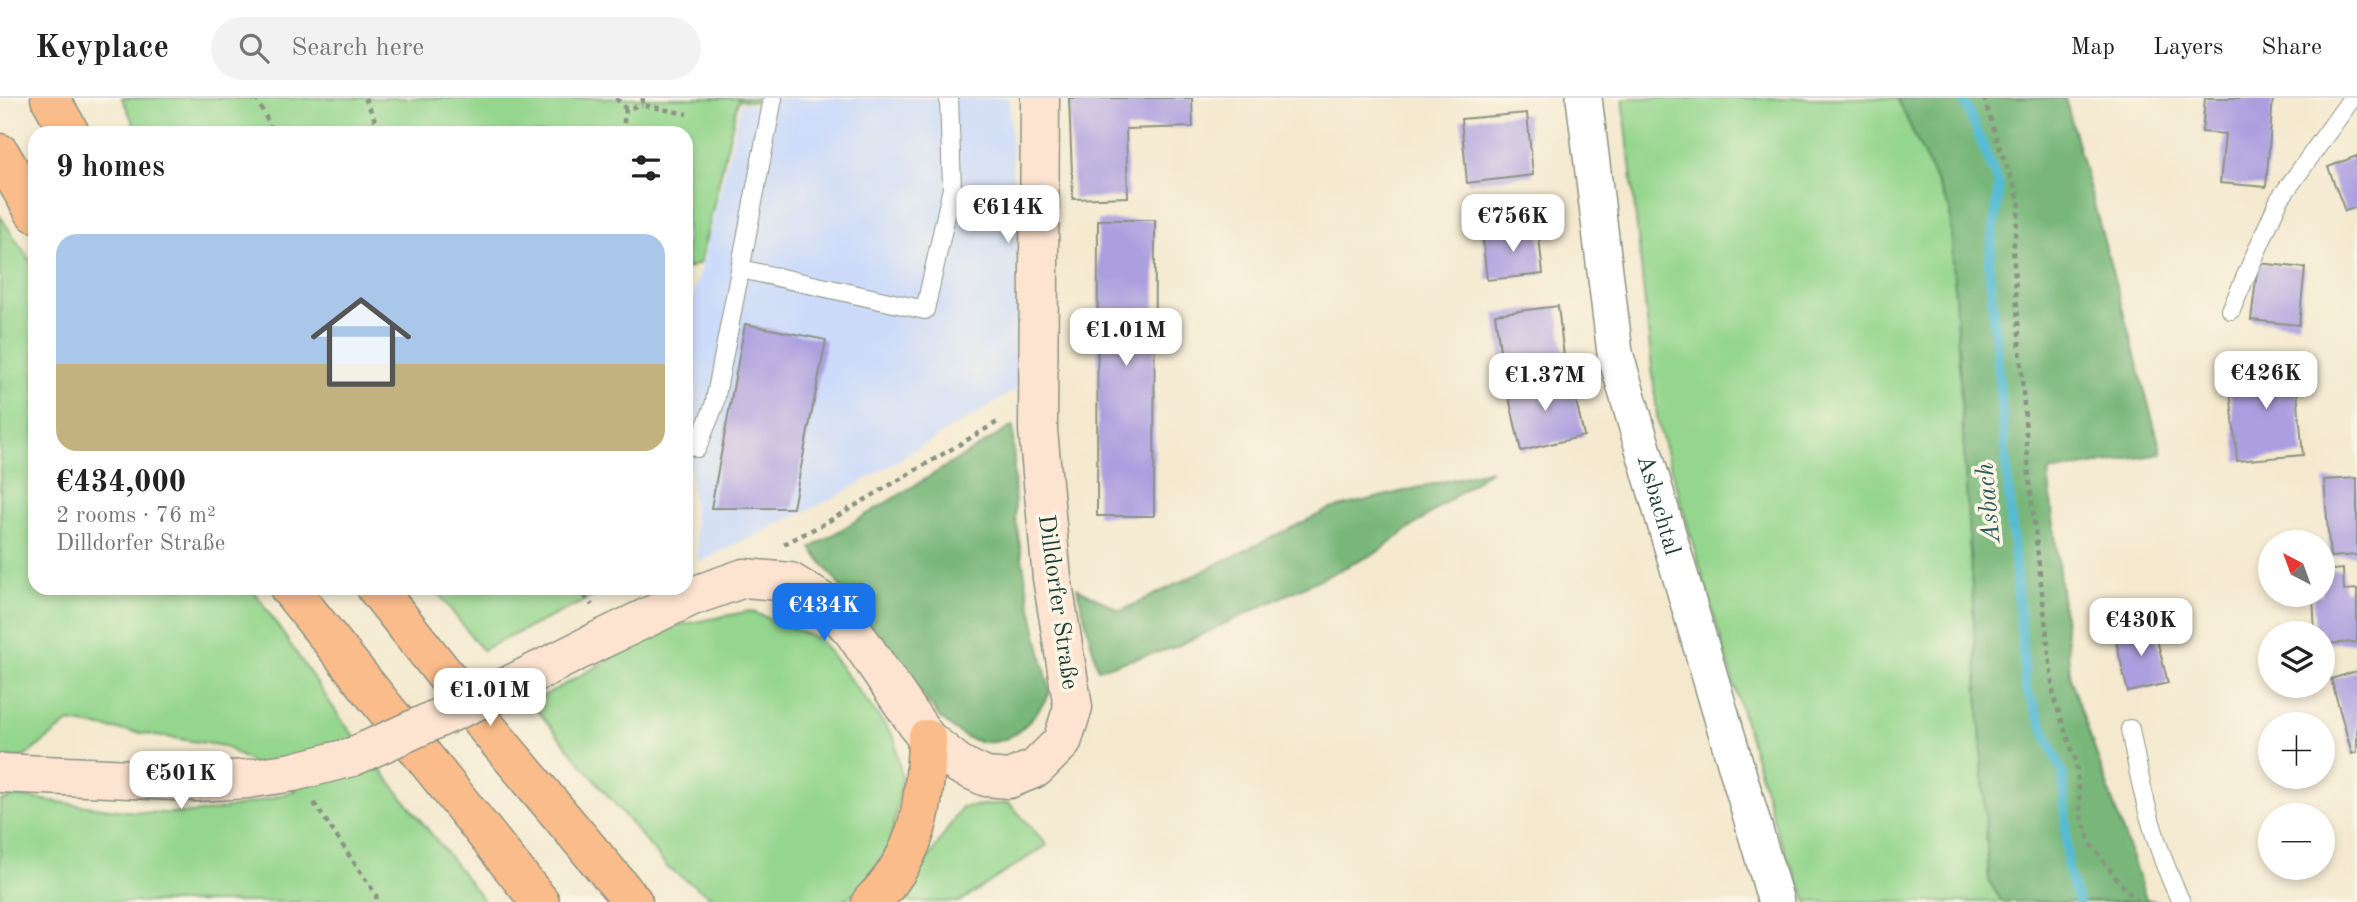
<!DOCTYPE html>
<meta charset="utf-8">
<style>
body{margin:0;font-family:"Old Standard TT",serif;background:#f2f2f2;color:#222;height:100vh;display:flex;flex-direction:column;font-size:26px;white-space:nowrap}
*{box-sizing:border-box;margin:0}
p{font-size:23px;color:#767676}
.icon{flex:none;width:38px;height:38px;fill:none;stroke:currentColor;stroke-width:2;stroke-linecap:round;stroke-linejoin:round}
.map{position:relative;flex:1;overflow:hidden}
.drawer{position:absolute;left:28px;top:28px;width:665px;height:469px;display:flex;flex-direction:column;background:#fff;border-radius:21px;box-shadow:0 4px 10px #0003}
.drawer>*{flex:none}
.needle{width:46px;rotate:319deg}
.buttons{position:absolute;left:2258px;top:432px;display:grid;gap:14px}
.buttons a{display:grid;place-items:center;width:77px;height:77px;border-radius:50%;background:#fff;box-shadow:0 4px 10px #0003;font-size:35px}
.price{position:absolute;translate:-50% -60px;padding:0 16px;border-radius:14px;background:#fff;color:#222;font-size:23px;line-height:46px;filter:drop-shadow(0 2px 4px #0008)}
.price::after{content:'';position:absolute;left:50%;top:42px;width:21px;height:16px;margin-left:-10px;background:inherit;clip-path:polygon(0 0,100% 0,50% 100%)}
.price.current{background:#1a73e8;color:#fff}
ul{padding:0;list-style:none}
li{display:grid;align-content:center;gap:14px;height:371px;padding:0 28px}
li+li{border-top:2px solid #e0e0e0}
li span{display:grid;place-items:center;height:217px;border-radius:21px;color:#555}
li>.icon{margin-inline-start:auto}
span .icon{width:126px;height:126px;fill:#fffc;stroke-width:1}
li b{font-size:30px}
h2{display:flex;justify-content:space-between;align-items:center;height:84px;padding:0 28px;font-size:30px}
header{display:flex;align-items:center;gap:42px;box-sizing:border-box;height:98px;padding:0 35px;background:#fff;border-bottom:2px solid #e0e0e0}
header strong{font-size:33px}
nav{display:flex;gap:38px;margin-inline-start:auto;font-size:24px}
.search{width:490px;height:63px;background:#f2f2f2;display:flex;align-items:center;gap:18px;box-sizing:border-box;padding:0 24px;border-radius:38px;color:#767676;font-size:26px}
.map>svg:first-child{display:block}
</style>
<header>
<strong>Keyplace</strong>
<div class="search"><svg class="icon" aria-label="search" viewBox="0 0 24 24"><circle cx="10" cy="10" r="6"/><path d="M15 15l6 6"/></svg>Search here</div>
<nav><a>Map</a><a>Layers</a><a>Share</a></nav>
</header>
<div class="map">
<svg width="2357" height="804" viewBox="0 0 2357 804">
<rect width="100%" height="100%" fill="#fcf5e5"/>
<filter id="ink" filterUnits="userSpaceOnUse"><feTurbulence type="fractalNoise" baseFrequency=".0143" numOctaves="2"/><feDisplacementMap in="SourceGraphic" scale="14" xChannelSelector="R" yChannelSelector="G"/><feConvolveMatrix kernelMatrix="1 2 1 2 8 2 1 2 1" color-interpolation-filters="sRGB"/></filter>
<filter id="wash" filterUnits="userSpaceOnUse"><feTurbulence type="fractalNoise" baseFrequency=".00686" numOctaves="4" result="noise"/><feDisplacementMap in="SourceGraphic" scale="28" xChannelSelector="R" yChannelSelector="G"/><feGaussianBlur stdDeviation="1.57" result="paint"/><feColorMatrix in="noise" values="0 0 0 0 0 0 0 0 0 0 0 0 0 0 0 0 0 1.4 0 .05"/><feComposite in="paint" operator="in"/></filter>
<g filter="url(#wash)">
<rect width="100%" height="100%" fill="#f4e9cf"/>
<!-- built -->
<path fill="#ccdbf9" d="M762,0H1009L1023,288L838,398L699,464L686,330V222L702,167L741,5L761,8Z"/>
<!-- green -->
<path fill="#95d68e" stroke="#5a8a61" stroke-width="2" d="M122,0H758V4L738,2L700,165L686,171V35H138Z
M1623,0H1897L1950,112L1989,783L2002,804H1807L1778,737L1658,326Z
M0,118L35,170V490H252L343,624L485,804H0V703L16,698C73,706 132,717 190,715C218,714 269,702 296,692L224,648L69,624L24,659L0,660Z
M434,490H611L482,552Z
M750,513L819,541L894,639L902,681L890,747L859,792L840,804H719L668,770L531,605L666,530Z
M1009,705L1047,747L959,804H900L962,709Z"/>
<!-- forest -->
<path fill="#78b779" stroke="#4c7a56" stroke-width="2" d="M1897,0H2065L2162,356L2048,374L2071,582L2146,801L2157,804H2002L1989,783L1950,112Z
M1013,328L1015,419L1029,500L1050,595C1030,627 1004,659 962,637C954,632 947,625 940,620L811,450Z
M1491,372L1376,455L1173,550L1098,571L1077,490L1121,513L1330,411Z"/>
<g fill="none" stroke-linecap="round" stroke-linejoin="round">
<!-- stream -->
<path stroke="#55bbd3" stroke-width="10" d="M1963,0L1999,87L1989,166L2026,590L2063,676L2068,775L2079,804"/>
</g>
<g id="blocks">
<!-- building -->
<path fill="#ac9fdf" d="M1069,0H1192L1193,29L1126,31L1128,99L1073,101Z
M2205,0H2273L2266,89L2220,85L2225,36L2202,34Z
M1527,15L1533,77L1467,85L1461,21Z
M2357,58V109L2345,113L2328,69Z
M1098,122H1155L1154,418H1097Z
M1538,130L1543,176L1487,182L1482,136Z
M2258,165L2305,170L2299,227L2251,222Z
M1558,208L1564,259L1502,267L1495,216Z
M745,226L826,242L793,410H711Z
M2294,263L2303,357L2237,363L2228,270Z
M1570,277L1584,338L1521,353L1507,291Z
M2357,380V457L2330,459L2324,382Z
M2343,471L2344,492L2357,491V544L2322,546V536H2315L2313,497H2322V473Z
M2153,526L2168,585L2128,594L2114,535Z
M2357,573V654L2352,656L2331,581Z"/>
</g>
</g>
<g filter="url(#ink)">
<use href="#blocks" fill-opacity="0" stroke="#8a9382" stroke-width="2"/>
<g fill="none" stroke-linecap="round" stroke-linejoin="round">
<defs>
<path id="service" d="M741,171L925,212L952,90L949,0
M2231,212L2279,102L2352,0
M697,350L714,308L773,0
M2130,631C2142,695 2153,745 2181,804"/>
<g id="minor">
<path id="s1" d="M1584,0L1615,255L1776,804"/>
</g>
<path id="secondary" d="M600,542L690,499L744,480L790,484L831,509L853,533L927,641L960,667L986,679L1009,681L1036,670L1062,644L1073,609L1052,480L1038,332L1040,0
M0,675L197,684L247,681L293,674L352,659"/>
<path id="motorway" d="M50,0L70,35
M0,55L35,115
M289,490L540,804
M376,490L487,630L633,804
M871,804C920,757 925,705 927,641"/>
</defs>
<!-- service casing -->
<use href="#service" stroke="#8a9382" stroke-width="20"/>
<!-- minor casing -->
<use href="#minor" stroke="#8a9382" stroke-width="38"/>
<!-- secondary casing -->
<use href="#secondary" stroke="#8a9382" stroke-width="41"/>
<!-- motorway casing -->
<use href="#motorway" stroke="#8a9382" stroke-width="41"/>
<!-- path -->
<path stroke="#8a9382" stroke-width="4.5" stroke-dasharray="5 5" stroke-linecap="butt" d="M256,0L274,35
M365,0L381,35
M616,0L626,11
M643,0L642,7L687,16
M1984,0L1997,42L2020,104L2013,152L2029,378L2054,601L2076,663L2081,717L2090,745L2115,779L2138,804
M622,35L626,11L642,7
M784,446L822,427L1001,322
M578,490L592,507
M314,705L376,797L377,804"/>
<!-- service -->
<use href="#service" stroke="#fff" stroke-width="18"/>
<!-- minor -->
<use href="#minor" stroke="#fff" stroke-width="35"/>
<!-- secondary -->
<use href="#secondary" stroke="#fde4d1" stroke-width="38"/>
<!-- motorway -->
<use href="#motorway" stroke="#fabc8b" stroke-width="38"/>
<defs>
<path id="secondary-bridge" d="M352,659L492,596L600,542"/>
</defs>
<!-- secondary-bridge casing -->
<use href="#secondary-bridge" stroke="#8a9382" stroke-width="41" stroke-linecap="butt"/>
<!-- secondary-bridge -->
<use href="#secondary-bridge" stroke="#fde4d1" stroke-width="38"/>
</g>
</g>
<g text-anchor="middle" stroke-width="7" stroke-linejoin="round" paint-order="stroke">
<!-- street labels -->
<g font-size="24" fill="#1f3d34" stroke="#fcf5e5">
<text dy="8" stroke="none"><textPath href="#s1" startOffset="415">Asbachtal</textPath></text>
<text transform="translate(1059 504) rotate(82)" y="8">Dilldorfer Straße</text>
</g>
<!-- water labels -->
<g font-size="26" font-style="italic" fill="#2c5c5c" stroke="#fcf5e5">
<text transform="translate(1987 405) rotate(-95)" y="9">Asbach</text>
</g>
</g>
</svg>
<div class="buttons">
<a><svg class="needle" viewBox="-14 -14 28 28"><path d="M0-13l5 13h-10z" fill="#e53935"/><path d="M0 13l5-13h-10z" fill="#767676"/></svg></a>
<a><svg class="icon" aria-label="layers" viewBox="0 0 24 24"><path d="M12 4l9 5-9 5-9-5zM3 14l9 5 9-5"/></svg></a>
<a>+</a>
<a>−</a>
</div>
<b class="price" style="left:1008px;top:147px">€614K</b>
<b class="price" style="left:1513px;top:156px">€756K</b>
<b class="price" style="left:1126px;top:270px">€1.01M</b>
<b class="price" style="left:2266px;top:313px">€426K</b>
<b class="price" style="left:1545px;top:315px">€1.37M</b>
<b class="price current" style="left:824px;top:545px">€434K</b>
<b class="price" style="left:2141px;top:560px">€430K</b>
<b class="price" style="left:490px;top:630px">€1.01M</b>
<b class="price" style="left:181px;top:713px">€501K</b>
<section class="drawer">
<h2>9 homes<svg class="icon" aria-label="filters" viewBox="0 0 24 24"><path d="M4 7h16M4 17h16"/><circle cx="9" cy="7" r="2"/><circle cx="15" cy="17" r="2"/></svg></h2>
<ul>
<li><span style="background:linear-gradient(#a9c7e8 60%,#c2b280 0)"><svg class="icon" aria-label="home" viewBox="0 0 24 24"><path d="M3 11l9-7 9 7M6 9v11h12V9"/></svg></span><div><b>€434,000</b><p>2 rooms · 76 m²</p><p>Dilldorfer Straße</p></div></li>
</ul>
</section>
</div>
